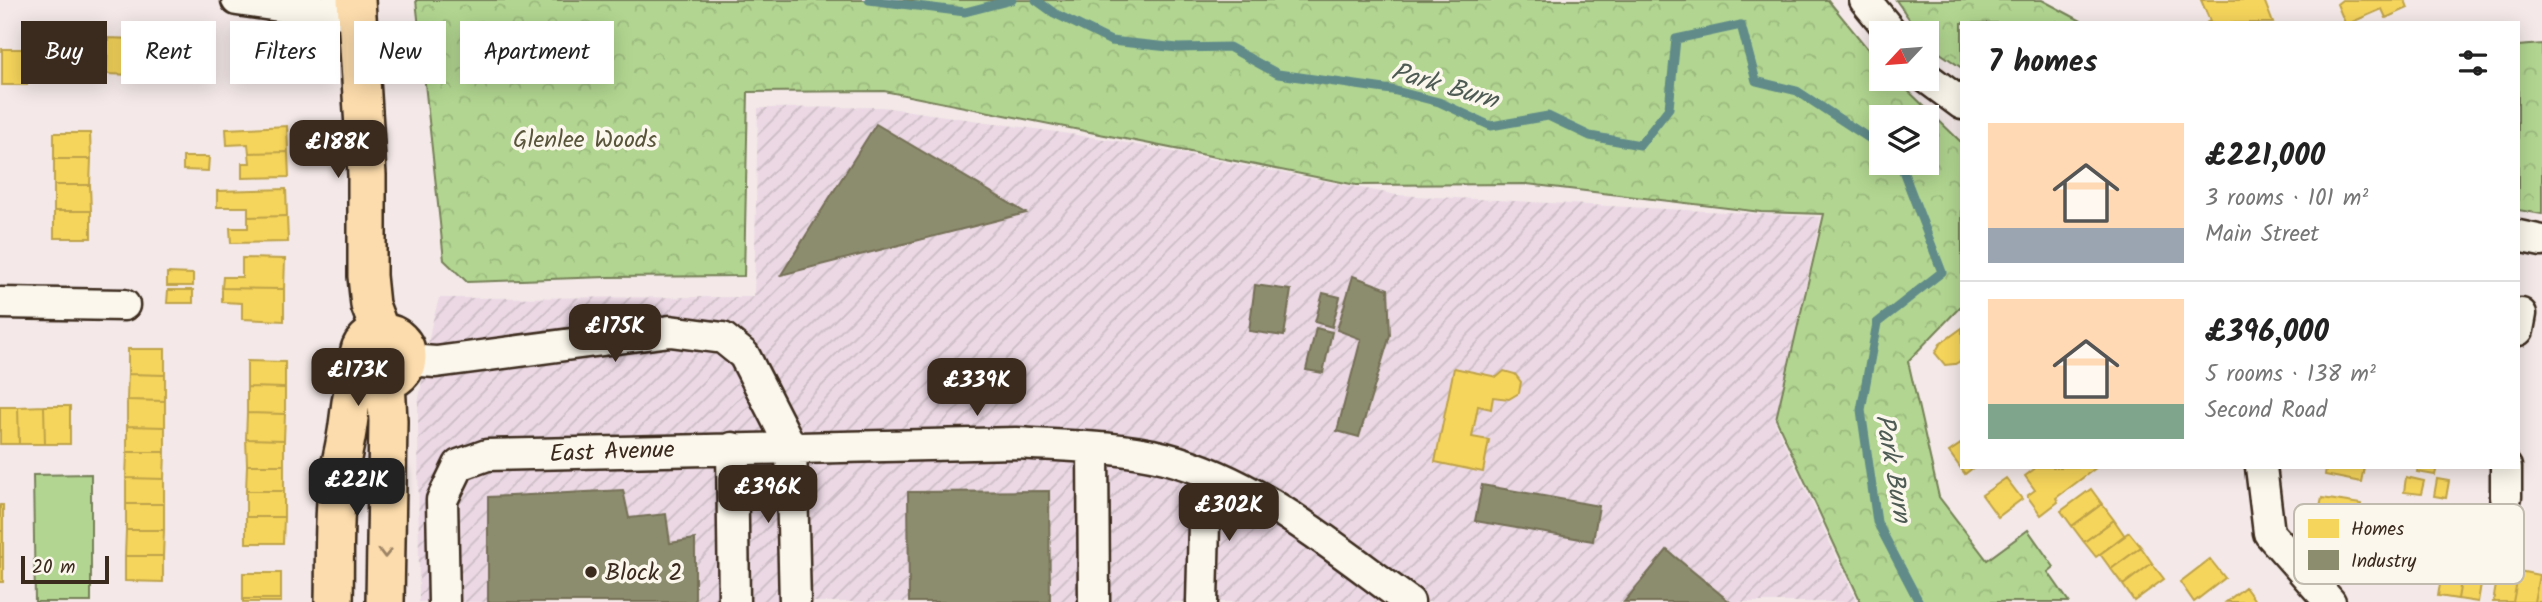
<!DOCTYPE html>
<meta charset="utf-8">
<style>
body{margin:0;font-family:Kalam,sans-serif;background:#f2f2f2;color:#222;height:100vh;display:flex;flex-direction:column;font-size:26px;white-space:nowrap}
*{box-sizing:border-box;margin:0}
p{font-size:23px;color:#767676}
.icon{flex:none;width:38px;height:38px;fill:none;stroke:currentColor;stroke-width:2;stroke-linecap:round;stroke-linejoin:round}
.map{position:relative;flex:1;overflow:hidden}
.drawer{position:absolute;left:1960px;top:21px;width:560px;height:448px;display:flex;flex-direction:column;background:#fff;border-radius:0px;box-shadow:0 4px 18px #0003}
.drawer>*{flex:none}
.top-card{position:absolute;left:21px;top:21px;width:665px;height:63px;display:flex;gap:14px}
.needle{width:46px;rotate:244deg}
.buttons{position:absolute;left:1869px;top:21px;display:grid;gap:14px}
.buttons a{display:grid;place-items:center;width:70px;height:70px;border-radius:0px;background:#fff;box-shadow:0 4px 18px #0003;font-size:35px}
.scale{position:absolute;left:21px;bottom:18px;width:88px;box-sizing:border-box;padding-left:7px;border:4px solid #3b2a1e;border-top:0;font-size:19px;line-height:24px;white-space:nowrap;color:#3b2a1e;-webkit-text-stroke:5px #fbf7ec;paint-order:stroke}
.price{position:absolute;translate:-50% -60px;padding:0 16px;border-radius:14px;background:#3b2a1e;color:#fff;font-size:23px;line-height:46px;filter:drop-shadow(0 2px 4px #0008)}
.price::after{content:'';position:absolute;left:50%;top:42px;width:21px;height:16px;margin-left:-10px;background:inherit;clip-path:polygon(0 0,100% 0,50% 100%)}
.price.active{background:#222;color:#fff}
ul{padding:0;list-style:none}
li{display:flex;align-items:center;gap:21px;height:175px;padding:0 28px}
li+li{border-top:2px solid #e0e0e0}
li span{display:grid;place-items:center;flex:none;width:196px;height:140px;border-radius:0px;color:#555}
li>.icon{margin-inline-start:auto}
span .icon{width:84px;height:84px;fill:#fffc;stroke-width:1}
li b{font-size:30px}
h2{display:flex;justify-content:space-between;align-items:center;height:84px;padding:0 28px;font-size:30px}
.tag{padding:0 24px;border-radius:0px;background:#fff;box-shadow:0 4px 18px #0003;font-size:24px;line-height:63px}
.tag.active{background:#3b2a1e;color:#fff}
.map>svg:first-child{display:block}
</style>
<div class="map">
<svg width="2542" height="602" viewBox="0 0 2542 602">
<defs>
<pattern id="industrial-furrows" width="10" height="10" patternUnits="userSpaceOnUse" patternTransform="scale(1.75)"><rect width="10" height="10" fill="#ebd8e4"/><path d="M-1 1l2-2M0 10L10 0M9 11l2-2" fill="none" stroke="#cabac3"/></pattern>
<pattern id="forest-crowns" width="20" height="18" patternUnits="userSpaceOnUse" patternTransform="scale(1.75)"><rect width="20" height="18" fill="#b2d691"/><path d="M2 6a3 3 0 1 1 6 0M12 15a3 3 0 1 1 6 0" fill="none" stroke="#9ab87d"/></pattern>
</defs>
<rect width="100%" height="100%" fill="#f4e9e8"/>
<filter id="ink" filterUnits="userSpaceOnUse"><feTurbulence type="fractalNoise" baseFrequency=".0143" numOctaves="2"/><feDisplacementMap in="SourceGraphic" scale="14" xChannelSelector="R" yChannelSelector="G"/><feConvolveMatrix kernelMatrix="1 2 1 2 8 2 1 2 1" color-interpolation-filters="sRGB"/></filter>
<g filter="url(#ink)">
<!-- industrial -->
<path fill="url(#industrial-furrows)" d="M883,107L1111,140L1397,195L1821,217L1775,423L1857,602H419L418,404L431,327L439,298L754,297L758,108Z"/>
<!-- green -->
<path fill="#b2d691" stroke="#768058" stroke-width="2" d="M91,474V602H35L33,475Z"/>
<!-- forest -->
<path fill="url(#forest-crowns)" stroke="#768058" stroke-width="2" fill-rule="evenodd" d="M416,0H1828L1881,65V79H1896L1962,143V305L1908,361L1939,497L1987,560L2028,530L2054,567L2048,572L2069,602H1861L1776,419L1824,214L1761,212L1527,184L1356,185L884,91L748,92L744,276L606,277L467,282L444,260ZM1927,117V163H1881V117Z
M1896,0H2042L2085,23H1962V68L1927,44V33H1919Z
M2542,44V214L2518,210V46Z"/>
<!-- homes -->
<path fill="#f6d55c" stroke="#bea249" stroke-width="2" d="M2201,0H2264L2273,23H2206L2210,21Z
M2342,0H2405L2408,8L2386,18L2382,9L2350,23H2345L2337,4Z
M28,36L55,37L53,72L27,71Z
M55,37H81L80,73L53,72Z
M81,37L108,38L107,74L80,73Z
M108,38L134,39L133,75L107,74Z
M2,49H27V85H2Z
M287,126L288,152L249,153L248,144L227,145L226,129Z
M54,133H90L91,159H54Z
M288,152L289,177L242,178V163H250L249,153Z
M183,157H209L208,171L183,170Z
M54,159H91L90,185H54Z
M54,185H90L91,211H54Z
M286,189L287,216L248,217V207H217V191Z
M54,211H91V238H54Z
M287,216L288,242L231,243L230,228H248V217Z
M242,258L285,259L284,289L222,288L223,277H242Z
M167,273L193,274V286H167Z
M222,288L284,289V321L242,319V303L222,302Z
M168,290H193V303H167Z
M1962,328V360L1955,364L1945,365L1935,353L1940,344Z
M128,349H165V375L128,374Z
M247,361L285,362V388L247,387Z
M1454,368L1497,377L1504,371L1515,374L1521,382L1519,393L1509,399L1493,397L1491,409L1478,406L1472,437L1489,440L1483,472L1435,462Z
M128,374L165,375V401L127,400Z
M247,387L285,388V414L247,413Z
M127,400L165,401V427L127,426Z
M44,406L45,444H19L18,407Z
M44,406H70V444H45Z
M0,407H18L19,444H0Z
M247,413L285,414L284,440L246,439Z
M127,426L165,427V452H127Z
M246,439L284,440V465H247Z
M1962,443V467H1974L1965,474L1949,452Z
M127,452H165L164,479L126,478Z
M247,465H284V491H246Z
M2037,467H2097L2056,498L2058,502L2041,515L2027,496L2035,490L2025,476Z
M2326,467H2364L2361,482L2325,475Z
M2418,467H2437L2435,475L2417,472Z
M2406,477L2424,481L2421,494L2404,492Z
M126,478L164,479V504H126Z
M2006,478L2022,499L1998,517L1982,495Z
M2437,479L2449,481L2446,498L2434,496Z
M2091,489L2102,504L2072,526L2061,511Z
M246,491H284V517H246Z
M2322,498L2361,504L2356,536L2319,530L2323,508L2320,507Z
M126,504H164V530H126Z
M2102,504L2114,520L2084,542L2072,526Z
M0,505H3V531H0Z
M246,517H284L283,543H246Z
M2114,520L2125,536L2096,557L2084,542Z
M126,530H164L163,556H125Z
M0,531H3V557H0Z
M2129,532L2141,547L2111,569L2100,554Z
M2141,547L2152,563L2123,585L2111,569Z
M2446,548L2466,552L2458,599L2438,596Z
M2471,551L2486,553L2478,602L2458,599L2464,563L2468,564Z
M125,556H163V582L125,581Z
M0,557H3V582H0Z
M2210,559L2225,578L2194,602L2180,582Z
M2152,563L2164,579L2134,601L2123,585Z
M2499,568L2519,571L2513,602H2493Z
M2519,571L2539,575L2534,602H2513Z
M243,573H281V599H243Z
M2539,575H2542V602H2534Z
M2245,587L2256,602H2226Z
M243,599H281V602H243Z"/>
<!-- industry -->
<path fill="#8c8c6e" stroke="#746f56" stroke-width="2" d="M876,124L1026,213L781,275Z
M1353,276L1388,289L1390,335L1359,437L1337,431L1361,339L1337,330Z
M1255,285L1291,290L1284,336L1249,331Z
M1323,293L1340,297L1332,327L1315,322Z
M1316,328L1332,332L1323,373L1306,370Z
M1482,485L1599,506L1593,541L1475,521Z
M623,490L629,518L666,514L670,543L695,539V602H488V497Z
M1049,491L1050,602H909L908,492Z
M1667,550L1730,602H1624Z"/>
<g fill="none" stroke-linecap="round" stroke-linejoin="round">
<!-- stream -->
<path stroke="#618b89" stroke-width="9" d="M869,0L965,12L1012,0
M1036,0L1054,13L1111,41L1178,48L1229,47L1278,74L1392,90L1439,102L1491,126L1548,116L1590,136L1640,145L1669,108L1676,39L1741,25L1756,81L1797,91L1881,146
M1900,163L1942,272L1877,323L1861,410L1877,522L1919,602"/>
<defs>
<path id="minor" d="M237,0L309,10L357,14
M1865,0L1892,33
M1927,78L1962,104
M2518,236L2542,241
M0,303L124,305
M2518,330L2521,314
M407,360L436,362L670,331L723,338L744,355L791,447L795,602
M732,448L734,602
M1093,448L1094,602
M2261,467L2269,533L2330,602
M2506,497V467
M444,602L442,500L459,465L487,455L1016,443C1064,446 1118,446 1165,458C1258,482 1333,547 1409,602
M1202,602L1204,523L1219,478"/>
<path id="major" d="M356,0L367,175V276L370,305L381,334
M359 357a24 24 0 1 1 48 0a24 24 0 1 1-48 0Z
M334,602C335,561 333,519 338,478C341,460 346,443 348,425C351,405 351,387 362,369
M385,602L388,421L386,381"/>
</defs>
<!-- minor casing -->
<use href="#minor" stroke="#3b2a1e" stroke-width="35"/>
<!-- major casing -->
<use href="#major" stroke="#3b2a1e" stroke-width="42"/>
<!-- minor -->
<use href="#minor" stroke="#fbf7ec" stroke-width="30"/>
<!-- major -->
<use href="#major" stroke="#fcdcac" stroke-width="37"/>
</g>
<!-- one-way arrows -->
<defs><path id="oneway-chevron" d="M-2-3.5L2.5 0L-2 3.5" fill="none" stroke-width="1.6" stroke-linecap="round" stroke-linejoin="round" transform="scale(1.75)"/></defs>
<use stroke="#9c8365" href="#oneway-chevron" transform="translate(385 553) rotate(91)"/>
</g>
<!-- markers -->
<circle fill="#3b2a1e" stroke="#fbf7ec" stroke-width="2.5" cx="591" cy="572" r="7"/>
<g text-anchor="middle" stroke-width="7" stroke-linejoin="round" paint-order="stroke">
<!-- park labels -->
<g font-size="24" fill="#59553b" stroke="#fbf7ec">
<text x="585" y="147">Glenlee Woods</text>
</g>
<!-- street labels -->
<g font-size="24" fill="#3b2a1e" stroke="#fbf7ec">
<text transform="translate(612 451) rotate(-2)" y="8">East Avenue</text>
</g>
<!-- poi labels -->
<g font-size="24" fill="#3b2a1e" stroke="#fbf7ec" text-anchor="start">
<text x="605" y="580">Block 2</text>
</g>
<!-- water labels -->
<g font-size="26" font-style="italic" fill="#4e5b54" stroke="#fbf7ec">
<text transform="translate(1445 85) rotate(16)" y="9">Park Burn</text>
<text transform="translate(1894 468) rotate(80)" y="9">Park Burn</text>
</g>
</g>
<!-- legend -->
<rect x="2294" y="504" width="230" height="80" rx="10" fill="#fbf7ec" stroke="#c1baae" stroke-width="2"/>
<rect x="2308" y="519" width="31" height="19" fill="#f6d55c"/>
<rect x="2308" y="550" width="31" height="20" fill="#8c8c6e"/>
<g font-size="19" fill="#3b2a1e">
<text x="2351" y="535">Homes</text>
<text x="2351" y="567">Industry</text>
</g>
</svg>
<div class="buttons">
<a><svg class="needle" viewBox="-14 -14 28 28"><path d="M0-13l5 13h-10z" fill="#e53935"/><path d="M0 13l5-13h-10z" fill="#767676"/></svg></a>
<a><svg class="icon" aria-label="layers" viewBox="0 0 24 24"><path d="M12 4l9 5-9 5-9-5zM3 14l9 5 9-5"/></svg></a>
</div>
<div class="scale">20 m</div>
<b class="price" style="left:338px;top:180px">£188K</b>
<b class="price" style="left:615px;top:364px">£175K</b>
<b class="price" style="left:358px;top:408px">£173K</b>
<b class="price" style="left:977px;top:418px">£339K</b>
<b class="price active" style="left:357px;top:518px">£221K</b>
<b class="price" style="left:768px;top:525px">£396K</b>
<b class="price" style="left:1229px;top:543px">£302K</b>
<div class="top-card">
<a class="tag active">Buy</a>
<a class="tag">Rent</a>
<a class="tag">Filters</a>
<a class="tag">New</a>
<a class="tag">Apartment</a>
</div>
<section class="drawer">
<h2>7 homes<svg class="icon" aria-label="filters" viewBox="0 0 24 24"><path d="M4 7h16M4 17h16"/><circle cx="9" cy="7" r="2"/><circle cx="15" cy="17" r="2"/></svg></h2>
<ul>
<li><span style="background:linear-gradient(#ffd9b3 75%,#9aa5b1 0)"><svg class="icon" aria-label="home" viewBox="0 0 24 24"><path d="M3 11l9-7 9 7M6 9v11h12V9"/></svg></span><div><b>£221,000</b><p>3 rooms · 101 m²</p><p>Main Street</p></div></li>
<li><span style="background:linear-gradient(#ffd9b3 75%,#7fa58c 0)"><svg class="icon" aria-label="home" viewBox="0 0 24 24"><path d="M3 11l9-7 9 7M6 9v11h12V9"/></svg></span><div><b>£396,000</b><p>5 rooms · 138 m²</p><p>Second Road</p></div></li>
</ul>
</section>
</div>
